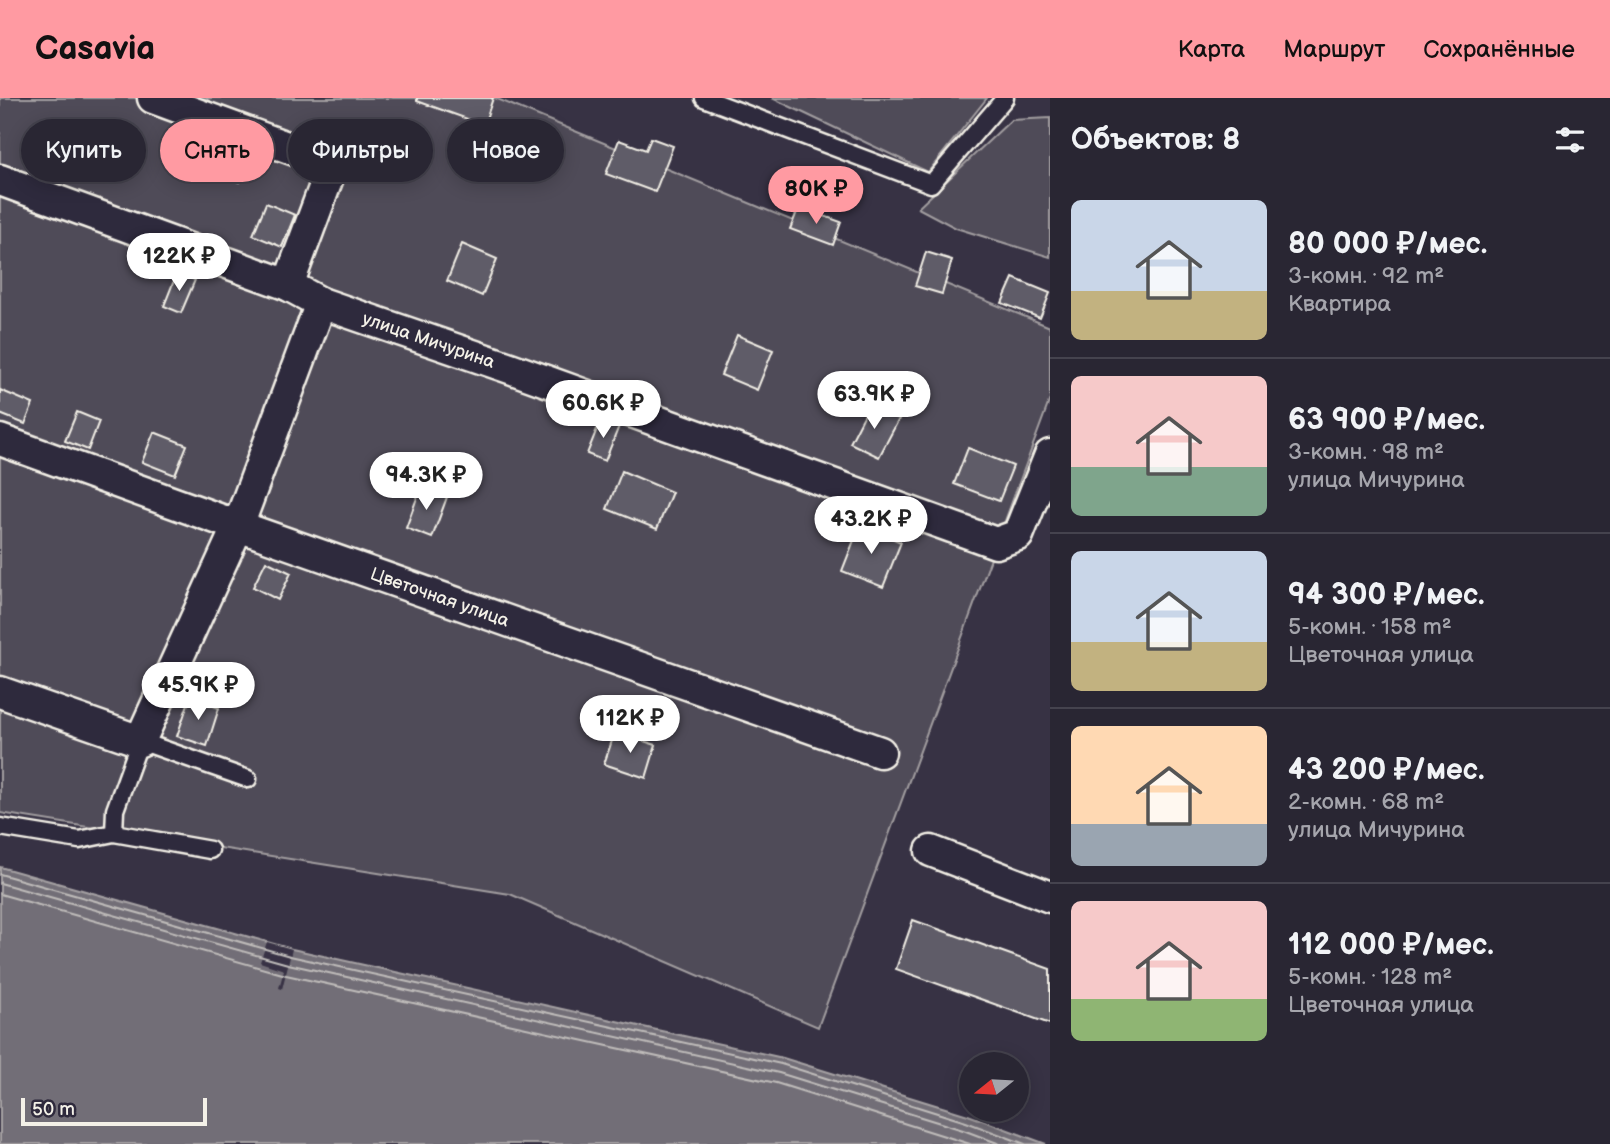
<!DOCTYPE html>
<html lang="ru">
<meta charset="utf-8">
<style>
body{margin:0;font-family:"Balsamiq Sans",sans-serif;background:#312e3b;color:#f1f3f6;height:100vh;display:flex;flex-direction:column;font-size:26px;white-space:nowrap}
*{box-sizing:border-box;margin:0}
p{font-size:23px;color:#a5a5ac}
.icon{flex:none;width:38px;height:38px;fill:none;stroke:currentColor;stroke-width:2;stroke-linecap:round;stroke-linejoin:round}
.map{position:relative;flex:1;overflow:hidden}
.sheet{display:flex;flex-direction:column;background:#292633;width:560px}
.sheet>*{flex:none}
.hud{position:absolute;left:21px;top:21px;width:665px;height:63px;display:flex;gap:14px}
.needle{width:46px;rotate:252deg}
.tools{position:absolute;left:959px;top:954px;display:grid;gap:14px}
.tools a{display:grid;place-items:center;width:70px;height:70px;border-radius:50%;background:#292633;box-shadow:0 4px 18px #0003,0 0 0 2px #45434e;font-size:35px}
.scale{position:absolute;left:21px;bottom:18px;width:186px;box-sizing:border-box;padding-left:7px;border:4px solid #f4f1e8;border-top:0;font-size:19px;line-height:24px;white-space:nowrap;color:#f4f1e8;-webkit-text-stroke:5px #2f2a3d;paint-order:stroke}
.price{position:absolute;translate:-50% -60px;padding:0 16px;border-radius:24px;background:#fff;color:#222;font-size:23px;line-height:46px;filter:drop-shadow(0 2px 4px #0008)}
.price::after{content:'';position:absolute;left:50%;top:42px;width:21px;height:16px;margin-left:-10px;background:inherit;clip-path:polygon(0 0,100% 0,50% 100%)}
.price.active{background:#ff9aa2;color:#111}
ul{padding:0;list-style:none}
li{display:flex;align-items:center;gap:21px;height:175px;padding:0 21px}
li+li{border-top:2px solid #45434e}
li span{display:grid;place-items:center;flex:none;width:196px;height:140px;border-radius:10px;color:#555}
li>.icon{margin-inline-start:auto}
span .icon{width:84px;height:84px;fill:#fffc;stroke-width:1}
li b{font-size:30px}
h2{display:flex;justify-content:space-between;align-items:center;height:84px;padding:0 21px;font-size:30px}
.tag{padding:0 24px;border-radius:32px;background:#292633;box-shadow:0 4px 18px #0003,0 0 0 2px #45434e;font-size:24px;line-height:63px}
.tag.active{background:#ff9aa2;color:#111}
header{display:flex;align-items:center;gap:42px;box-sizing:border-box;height:98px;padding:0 35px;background:#ff9aa2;color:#111}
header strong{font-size:33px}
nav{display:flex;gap:38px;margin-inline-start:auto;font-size:24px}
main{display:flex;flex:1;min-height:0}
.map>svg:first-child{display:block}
</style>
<header>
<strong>Casavia</strong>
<nav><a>Карта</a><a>Маршрут</a><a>Сохранённые</a></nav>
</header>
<main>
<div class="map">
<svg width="1050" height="1046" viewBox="0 0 1050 1046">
<rect width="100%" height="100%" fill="#373244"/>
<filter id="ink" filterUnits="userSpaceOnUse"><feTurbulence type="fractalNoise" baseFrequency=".0143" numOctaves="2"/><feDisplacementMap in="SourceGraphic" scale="14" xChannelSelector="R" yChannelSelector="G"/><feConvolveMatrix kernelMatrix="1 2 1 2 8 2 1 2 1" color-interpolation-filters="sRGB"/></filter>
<g filter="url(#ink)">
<!-- green -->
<path fill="#504b59" stroke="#a29ea0" stroke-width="2" d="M0,0H495L1050,229V301L818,929L510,796L0,715Z
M772,0H987L928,74Z
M1050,20V159L956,130L918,110L1011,22Z"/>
<!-- water -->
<path fill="#726e77" stroke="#a6a2a4" stroke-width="2" d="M0,769L292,851L783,960L968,1017L1046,1046H0Z"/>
<!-- pier -->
<path fill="#373244" d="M267,844L292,851L282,891L279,890L284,872L260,864Z"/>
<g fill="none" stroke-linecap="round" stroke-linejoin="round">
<!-- shore -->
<path stroke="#c0bdbb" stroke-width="2" d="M0,776L290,858L781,966L966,1024L1025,1046
M0,785L288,866L779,975L963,1032L1000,1046
M0,796L286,877L776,985L970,1046"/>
</g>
<!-- building -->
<path fill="#5f5c67" stroke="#f4f1e8" stroke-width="2" d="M417,0H493L484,27L417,3Z
M651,40L673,48L655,94L606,76L619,42L646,52Z
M224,47L251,59L252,75L239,84L213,73Z
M266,105L295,117L282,149L253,137Z
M799,109L841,124L833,147L790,131Z
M462,146L497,161L482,198L447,183Z
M926,154L952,162L942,196L915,188Z
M177,175L195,182L181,215L164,208Z
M1013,180L1050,195L1040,220L1002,205Z
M737,237L773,252L757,292L721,277Z
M0,292L33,306L25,326L0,316Z
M870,306L899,321L879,359L850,345Z
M77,314L99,323L88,352L65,343Z
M601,321L619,328L605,363L587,356Z
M154,334L187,347L175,377L142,364Z
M968,350L1013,368L999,403L954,386Z
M622,373L672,394L657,431L607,411Z
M421,389L447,399L432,440L406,430Z
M860,427L901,444L883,489L842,473Z
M266,463L291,475L278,502L253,489Z
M190,600L219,610L207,648L177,638Z
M615,634L656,647L646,680L604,666Z
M913,822L1050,871V926L896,871Z"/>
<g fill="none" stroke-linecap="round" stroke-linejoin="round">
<defs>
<path id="lane" d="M704,0L931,86L1005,0
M0,729L79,742L114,735L210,752
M114,735L115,712L140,643L248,681"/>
<g id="street">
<path d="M153,0L333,66L288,187"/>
<path id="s1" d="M0,82L288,187L321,205L510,270L996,445L1018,437L1050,357"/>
<path id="s2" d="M0,342L238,428L880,654"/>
<path d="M0,594L140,643L238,428L321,205"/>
<path d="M931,753L1050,799"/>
</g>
</defs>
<!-- lane casing -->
<use href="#lane" stroke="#f4f1e8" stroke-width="21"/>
<!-- street casing -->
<use href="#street" stroke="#f4f1e8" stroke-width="35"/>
<!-- lane -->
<use href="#lane" stroke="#2f2a3d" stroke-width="16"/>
<!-- street -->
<use href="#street" stroke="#2f2a3d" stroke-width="30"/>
</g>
</g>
<g text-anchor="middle" stroke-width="6" stroke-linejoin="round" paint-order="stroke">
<!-- street labels -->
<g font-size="18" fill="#f4f1e8" stroke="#2f2a3d">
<text dy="6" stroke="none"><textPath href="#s1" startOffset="458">улица Мичурина</textPath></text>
<text dy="6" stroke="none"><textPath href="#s2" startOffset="467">Цветочная улица</textPath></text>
</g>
</g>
</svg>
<div class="tools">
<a><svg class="needle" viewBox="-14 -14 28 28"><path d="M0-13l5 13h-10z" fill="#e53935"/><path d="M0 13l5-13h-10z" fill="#a5a5ac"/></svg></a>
</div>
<div class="scale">50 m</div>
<b class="price active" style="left:816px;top:128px">80K ₽</b>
<b class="price" style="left:179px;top:195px">122K ₽</b>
<b class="price" style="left:874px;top:333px">63.9K ₽</b>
<b class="price" style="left:603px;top:342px">60.6K ₽</b>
<b class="price" style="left:426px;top:414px">94.3K ₽</b>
<b class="price" style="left:871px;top:458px">43.2K ₽</b>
<b class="price" style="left:198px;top:624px">45.9K ₽</b>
<b class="price" style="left:630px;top:657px">112K ₽</b>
<div class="hud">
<a class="tag">Купить</a>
<a class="tag active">Снять</a>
<a class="tag">Фильтры</a>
<a class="tag">Новое</a>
</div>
</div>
<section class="sheet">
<h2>Объектов: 8<svg class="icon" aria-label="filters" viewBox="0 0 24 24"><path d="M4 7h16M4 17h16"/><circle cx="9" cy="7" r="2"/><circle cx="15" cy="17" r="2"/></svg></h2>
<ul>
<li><span style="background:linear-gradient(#c9d6e8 65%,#c2b280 0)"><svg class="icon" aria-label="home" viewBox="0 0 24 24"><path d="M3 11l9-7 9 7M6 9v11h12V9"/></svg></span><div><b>80 000 ₽/мес.</b><p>3-комн. · 92 m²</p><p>Квартира</p></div></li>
<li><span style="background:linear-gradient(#f6c9c9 65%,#7fa58c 0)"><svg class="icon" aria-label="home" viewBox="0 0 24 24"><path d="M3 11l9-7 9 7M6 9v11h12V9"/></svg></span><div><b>63 900 ₽/мес.</b><p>3-комн. · 98 m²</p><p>улица Мичурина</p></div></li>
<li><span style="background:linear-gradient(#c9d6e8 65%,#c2b280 0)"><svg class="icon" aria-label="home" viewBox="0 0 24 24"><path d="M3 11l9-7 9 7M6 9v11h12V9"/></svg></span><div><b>94 300 ₽/мес.</b><p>5-комн. · 158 m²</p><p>Цветочная улица</p></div></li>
<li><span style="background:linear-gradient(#ffd9b3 70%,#9aa5b1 0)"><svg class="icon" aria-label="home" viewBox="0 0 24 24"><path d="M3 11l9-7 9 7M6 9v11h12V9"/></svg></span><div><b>43 200 ₽/мес.</b><p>2-комн. · 68 m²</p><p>улица Мичурина</p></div></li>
<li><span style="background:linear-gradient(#f6c9c9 70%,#8fb573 0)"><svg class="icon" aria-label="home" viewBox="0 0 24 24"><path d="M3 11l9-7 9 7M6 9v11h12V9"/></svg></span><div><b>112 000 ₽/мес.</b><p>5-комн. · 128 m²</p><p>Цветочная улица</p></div></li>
</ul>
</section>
</main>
